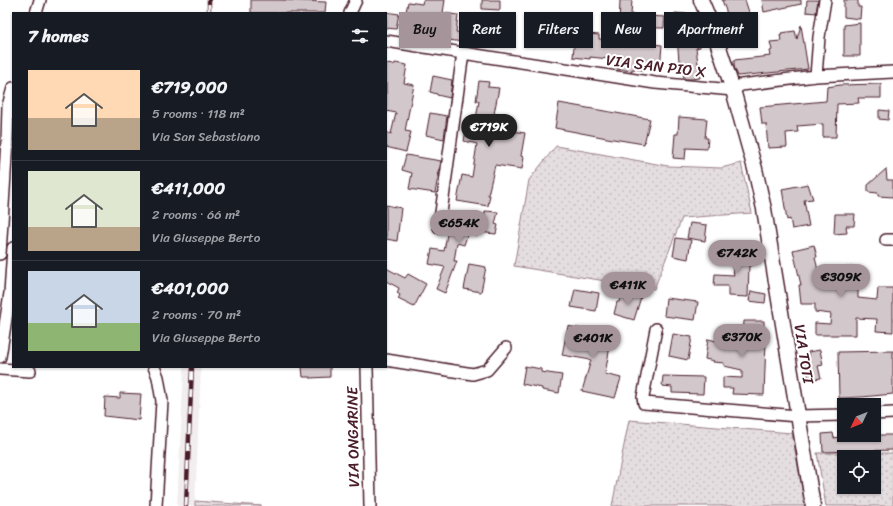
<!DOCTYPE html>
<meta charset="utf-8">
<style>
body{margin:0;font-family:Sriracha,sans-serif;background:#20242c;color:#f1f3f6;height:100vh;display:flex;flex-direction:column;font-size:15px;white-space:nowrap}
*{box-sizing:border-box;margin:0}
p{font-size:13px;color:#9ea1a6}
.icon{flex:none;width:22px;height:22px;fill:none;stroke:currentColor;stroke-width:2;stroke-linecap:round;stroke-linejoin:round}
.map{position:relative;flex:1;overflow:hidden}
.side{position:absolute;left:12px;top:12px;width:375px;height:356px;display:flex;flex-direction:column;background:#171b24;border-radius:0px;box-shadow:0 1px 3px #0004}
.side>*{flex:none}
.top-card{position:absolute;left:399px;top:12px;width:380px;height:36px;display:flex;gap:8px}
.needle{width:26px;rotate:227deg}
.buttons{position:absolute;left:837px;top:398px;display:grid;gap:8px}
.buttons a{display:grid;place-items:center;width:44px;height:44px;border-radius:0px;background:#171b24;box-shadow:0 1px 3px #0004;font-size:20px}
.price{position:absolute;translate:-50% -34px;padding:0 9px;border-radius:14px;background:#a6949b;color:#111;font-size:13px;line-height:26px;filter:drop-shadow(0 1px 2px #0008)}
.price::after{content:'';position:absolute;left:50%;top:24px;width:12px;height:9px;margin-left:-6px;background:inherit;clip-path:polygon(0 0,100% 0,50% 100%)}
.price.selected{background:#222;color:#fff}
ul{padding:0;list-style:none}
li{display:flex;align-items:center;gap:12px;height:100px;padding:0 16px}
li+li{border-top:1px solid #363941}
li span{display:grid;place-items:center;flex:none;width:112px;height:80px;border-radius:0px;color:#555}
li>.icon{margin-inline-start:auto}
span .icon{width:48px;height:48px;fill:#fffc;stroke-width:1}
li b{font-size:17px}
h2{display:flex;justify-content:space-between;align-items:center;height:48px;padding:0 16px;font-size:17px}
.chip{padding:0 14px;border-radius:0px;background:#171b24;box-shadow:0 1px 3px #0004;font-size:14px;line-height:36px}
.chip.selected{background:#a6949b;color:#111}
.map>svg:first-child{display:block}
</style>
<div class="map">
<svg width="893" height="506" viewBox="0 0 893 506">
<defs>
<pattern id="green-dots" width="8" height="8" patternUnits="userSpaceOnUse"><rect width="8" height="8" fill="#e5dee0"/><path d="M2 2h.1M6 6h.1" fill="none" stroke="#c6bec0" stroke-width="1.8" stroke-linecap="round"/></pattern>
</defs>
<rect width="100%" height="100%" fill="#fff"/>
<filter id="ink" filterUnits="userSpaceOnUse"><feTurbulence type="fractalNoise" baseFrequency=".025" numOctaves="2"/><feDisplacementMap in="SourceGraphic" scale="8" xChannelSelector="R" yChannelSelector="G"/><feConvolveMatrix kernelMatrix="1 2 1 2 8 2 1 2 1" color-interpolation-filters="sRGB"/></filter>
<g filter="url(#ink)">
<!-- built -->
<path fill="#f2eeef" d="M184,367H201L195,506H177Z"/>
<!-- green -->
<path fill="url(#green-dots)" stroke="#987e86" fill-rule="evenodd" d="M556,146L668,166L721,168L741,163L752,213L682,218L654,289L514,266L529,180Z
M629,420L792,433L805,506H612Z
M817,453H893V506H826ZM844,457H874V487H844Z
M195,501L262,506H195Z"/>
<!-- building -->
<path fill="#d2c7cb" stroke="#4a1f2b" d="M251,0H279L326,2L325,13H251Z
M423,0H445L443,13L458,15L456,32L463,33L462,42L436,38L435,42L417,39L420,14L406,12L408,2L422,4Z
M482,0H500V10L482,9Z
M620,0H632L631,15L665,17L664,28L619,27Z
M722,0H745L750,15L730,22Z
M762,0H801V4L764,12Z
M807,0H818L816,13L806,12Z
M844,0H858V7H861L860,19L844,17Z
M386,12L399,14L396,29L386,28Z
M675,13L698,15L700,18V47L696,48L700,78L691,79H684L682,61H679Z
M860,23V56H844V25Z
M801,25L808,69L738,76L734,67V60L771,56L770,51L772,50L770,42L781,41L780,35H782L781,33L795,31L797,39Z
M588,34L599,35V39L662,45L660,69L643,67V70L632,69V71L617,69L618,60L590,57V59L573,57L575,35L588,37Z
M395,63L407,65L404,83L414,85L405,131L411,132L406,152L386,147V132L391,134L396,113L386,111V64L394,65Z
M433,76L452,80L450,98L437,95V94L430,92Z
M479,81L489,82L488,87L499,88L494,114L502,115L500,129L525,133L521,156L524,157L522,169L495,165L488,195H490L488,206L457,201L462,175L472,177L477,144L464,141L466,130L474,131L479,101H476Z
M881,84V98H858L859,103L837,104L836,137H823V124L797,126L798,132L786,133L787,147L768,148L766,124H762L760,107L826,101L827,87L840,85Z
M559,103L650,119L644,144L607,138L555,128Z
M879,110L889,111L888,120L879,119Z
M430,113L447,116L444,139L426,135Z
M679,117L707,119L705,138H708L707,149L686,148L685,159L673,158L675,134H678Z
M406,155L441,161L435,193L409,189L412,173L402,170Z
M886,169L887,180H893V197L878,196V193L868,192V185Z
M808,184L813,199L804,200L809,226L792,229L790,219L787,220L782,189Z
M386,205L401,208L397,241L386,239Z
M485,211L498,212L495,224L498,225L496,234L478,232L477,236L468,233L464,245L457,243L454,261H457L445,293L436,289L445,267L429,264L432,249L444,251L450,217L484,223Z
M835,214H855L854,226H846L847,233L834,234Z
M690,223L707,225L705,241L687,238Z
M676,238L691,240L688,259L673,256Z
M814,245L817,257H815L821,284L838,283V267H858V298L877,300L878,288H893V332L876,331L877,319L856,318V335H815V323L830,324L831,314L815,312V304H801L799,285H801L793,250Z
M748,246L750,257H752L754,265L749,266L748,297L728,296V286H714L715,274L734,275L730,255L737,253L736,249Z
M469,264L486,267L481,292L464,289Z
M386,268L405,278L408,274L426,284L414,307L398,299L400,295L397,293L399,288L386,281Z
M575,289L599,293L596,311L571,307Z
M622,291L641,297L634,320L614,314L617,302H619Z
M751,291L766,294L765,303L749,301Z
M666,298L698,302L695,320L664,316Z
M744,321H764V341H766L764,395L732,394L733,388H723V377L742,378V370L724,366V363L713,362L714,361L705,359L708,339L717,341L719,332L743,336Z
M568,326L612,335L605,374L621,378L615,398L582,391L591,360L562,355Z
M673,334L692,337L688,360L669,356Z
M820,350L823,365L818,366L821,378L809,380L805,361L809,360L808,352Z
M893,351V394L862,397L839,398L838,352Z
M525,366L541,369V372L562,375L559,393L542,390V388L522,384Z
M302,367H330V377L310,378V377H303Z
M663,376L704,377L703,394L672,393V387L662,386Z
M120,393L141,394L139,420L104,416L105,397L120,398Z
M833,433L834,438L839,437V435H893V450L856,451L823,452L822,434Z"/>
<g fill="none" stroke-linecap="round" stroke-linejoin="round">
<defs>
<path id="minor" d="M36,13L40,0
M350,13L356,0
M386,41L655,83L733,90L741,85L816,76L893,72
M816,76L819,37L825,0
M439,227L463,53
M886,240H893
M0,254L7,141L8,106L13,88
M656,329L643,397L644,403L797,416L844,415
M0,357L10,293L13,248
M386,360L473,374L487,370L506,348
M154,367L158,377L162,401L156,506
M367,367L370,506
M0,369L30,371
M874,414L893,413"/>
<path id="major" d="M701,0L712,26L733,90L755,169L764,209L813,506"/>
</defs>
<!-- minor casing -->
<use href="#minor" stroke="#4a1f2b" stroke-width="14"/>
<!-- major casing -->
<use href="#major" stroke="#4a1f2b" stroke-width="17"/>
<!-- minor -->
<use href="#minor" stroke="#fff" stroke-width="11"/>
<!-- major -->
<use href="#major" stroke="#fff" stroke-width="14"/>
<defs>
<path id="rail" d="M209,13V0
M186,506L192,367"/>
</defs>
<!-- rail casing -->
<use href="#rail" stroke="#4a1f2b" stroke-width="4.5"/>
<!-- rail -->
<use href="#rail" stroke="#fff" stroke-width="3" stroke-dasharray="9" stroke-linecap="butt"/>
</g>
</g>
<g text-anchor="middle" stroke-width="4" stroke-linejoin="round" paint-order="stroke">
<!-- street labels -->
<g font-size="15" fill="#4a1f2b" stroke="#fff">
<text transform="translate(656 66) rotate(7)" y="5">VIA SAN PIO X</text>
<text transform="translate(804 354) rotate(81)" y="5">VIA TOTI</text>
<text transform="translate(353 437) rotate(-91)" y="5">VIA ONGARINE</text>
</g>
</g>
</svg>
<div class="buttons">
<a><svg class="needle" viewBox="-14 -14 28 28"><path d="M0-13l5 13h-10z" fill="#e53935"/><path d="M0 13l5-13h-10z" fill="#9ea1a6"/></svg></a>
<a><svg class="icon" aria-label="locate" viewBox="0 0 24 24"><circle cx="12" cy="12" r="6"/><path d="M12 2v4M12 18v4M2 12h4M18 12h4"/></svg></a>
</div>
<b class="price selected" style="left:489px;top:148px">€719K</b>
<b class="price" style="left:459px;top:244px">€654K</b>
<b class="price" style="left:737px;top:274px">€742K</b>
<b class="price" style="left:841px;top:298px">€309K</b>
<b class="price" style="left:628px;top:306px">€411K</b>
<b class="price" style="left:742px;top:358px">€370K</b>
<b class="price" style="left:593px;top:359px">€401K</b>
<div class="top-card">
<a class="chip selected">Buy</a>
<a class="chip">Rent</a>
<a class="chip">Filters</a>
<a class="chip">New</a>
<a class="chip">Apartment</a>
</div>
<section class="side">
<h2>7 homes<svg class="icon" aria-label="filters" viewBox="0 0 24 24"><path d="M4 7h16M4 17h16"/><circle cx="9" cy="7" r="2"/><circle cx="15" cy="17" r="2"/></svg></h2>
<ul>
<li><span style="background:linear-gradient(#ffd9b3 60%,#b9a48a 0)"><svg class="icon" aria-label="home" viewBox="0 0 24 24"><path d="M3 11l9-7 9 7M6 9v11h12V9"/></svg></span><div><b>€719,000</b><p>5 rooms · 118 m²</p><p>Via San Sebastiano</p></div></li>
<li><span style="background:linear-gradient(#dfe7d0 70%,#b9a48a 0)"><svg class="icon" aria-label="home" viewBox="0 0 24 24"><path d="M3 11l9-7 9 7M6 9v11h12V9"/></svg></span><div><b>€411,000</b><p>2 rooms · 66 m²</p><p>Via Giuseppe Berto</p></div></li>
<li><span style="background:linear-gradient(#c9d6e8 65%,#8fb573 0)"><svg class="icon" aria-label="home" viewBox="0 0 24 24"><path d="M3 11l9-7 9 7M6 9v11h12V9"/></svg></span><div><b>€401,000</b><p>2 rooms · 70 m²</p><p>Via Giuseppe Berto</p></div></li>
</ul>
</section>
</div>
